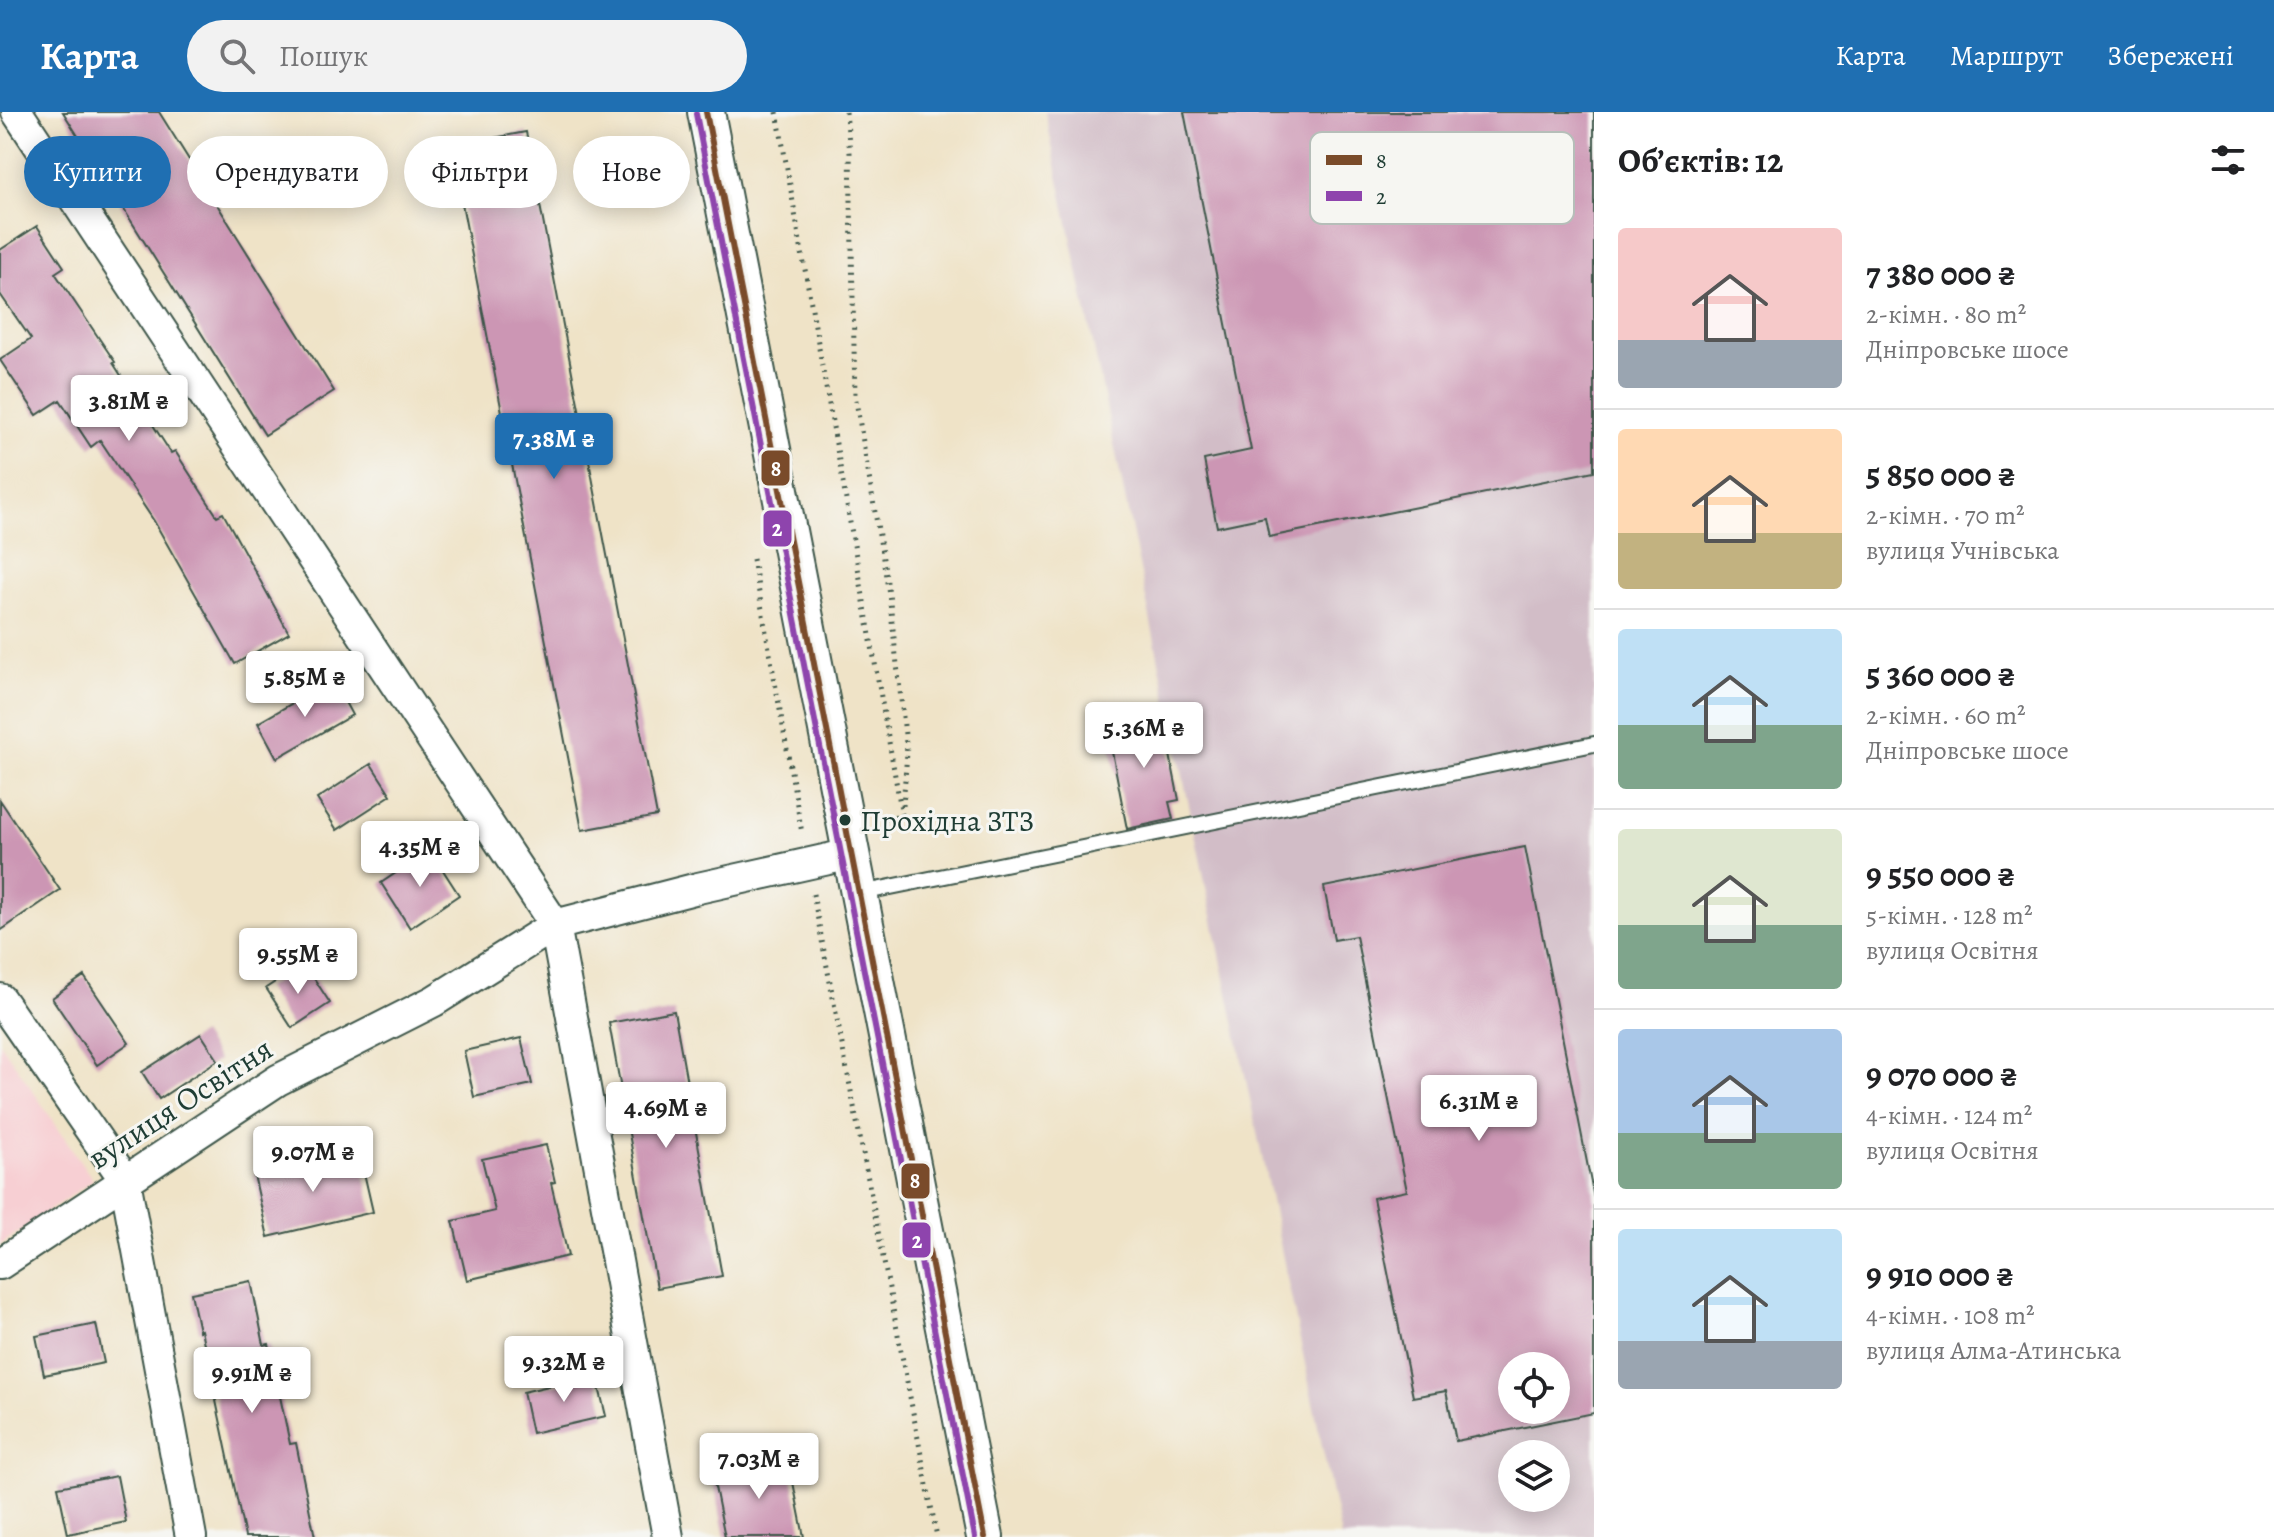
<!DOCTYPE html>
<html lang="uk">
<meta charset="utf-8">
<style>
body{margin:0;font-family:Alegreya,serif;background:#f2f2f2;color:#202124;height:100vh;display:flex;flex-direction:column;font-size:30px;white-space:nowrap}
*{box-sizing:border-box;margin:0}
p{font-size:26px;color:#757577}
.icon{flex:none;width:44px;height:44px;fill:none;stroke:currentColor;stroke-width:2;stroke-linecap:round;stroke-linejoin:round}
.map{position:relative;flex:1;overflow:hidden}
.sheet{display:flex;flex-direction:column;background:#fff;width:680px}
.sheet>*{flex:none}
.top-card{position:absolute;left:24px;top:24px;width:760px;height:72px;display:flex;gap:16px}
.fabs{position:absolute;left:1498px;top:1240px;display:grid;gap:16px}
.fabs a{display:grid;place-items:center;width:72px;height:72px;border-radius:50%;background:#fff;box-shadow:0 4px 20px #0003;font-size:40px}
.price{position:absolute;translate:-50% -68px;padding:0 18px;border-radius:8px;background:#fff;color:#222;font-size:26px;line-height:52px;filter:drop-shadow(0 2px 4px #0008)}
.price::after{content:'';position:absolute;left:50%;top:48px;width:24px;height:18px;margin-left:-12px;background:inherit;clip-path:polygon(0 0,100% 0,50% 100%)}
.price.current{background:#1f6fb2;color:#fff}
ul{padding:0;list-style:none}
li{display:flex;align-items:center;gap:24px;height:200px;padding:0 24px}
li+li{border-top:2px solid #e0e0e0}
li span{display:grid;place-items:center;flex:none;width:224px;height:160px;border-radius:8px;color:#555}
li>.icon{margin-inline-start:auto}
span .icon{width:96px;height:96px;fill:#fffc;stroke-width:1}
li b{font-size:34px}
h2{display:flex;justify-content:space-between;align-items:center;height:96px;padding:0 24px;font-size:34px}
.tag{padding:0 28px;border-radius:36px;background:#fff;box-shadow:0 4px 20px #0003;font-size:28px;line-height:72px}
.tag.current{background:#1f6fb2;color:#fff}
header{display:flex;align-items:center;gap:48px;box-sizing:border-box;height:112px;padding:0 40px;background:#1f6fb2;color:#fff}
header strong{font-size:38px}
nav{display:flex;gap:44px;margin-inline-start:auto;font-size:28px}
.search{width:560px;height:72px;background:#f2f2f2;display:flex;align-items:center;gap:20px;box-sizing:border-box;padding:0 28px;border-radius:44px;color:#757577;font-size:30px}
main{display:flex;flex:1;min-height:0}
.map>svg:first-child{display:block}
</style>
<header>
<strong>Карта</strong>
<div class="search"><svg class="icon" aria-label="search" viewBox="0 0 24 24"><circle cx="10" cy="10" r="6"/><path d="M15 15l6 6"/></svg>Пошук</div>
<nav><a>Карта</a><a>Маршрут</a><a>Збережені</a></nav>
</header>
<main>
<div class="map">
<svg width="1594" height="1425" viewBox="0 0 1594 1425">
<rect width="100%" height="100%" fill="#f6f6f2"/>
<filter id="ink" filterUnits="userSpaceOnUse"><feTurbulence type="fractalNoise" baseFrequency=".0125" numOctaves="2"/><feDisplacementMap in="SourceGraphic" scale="16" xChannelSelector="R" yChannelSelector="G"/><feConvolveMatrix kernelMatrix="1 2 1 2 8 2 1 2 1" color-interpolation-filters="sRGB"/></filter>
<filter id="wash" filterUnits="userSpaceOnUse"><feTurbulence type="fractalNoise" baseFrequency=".006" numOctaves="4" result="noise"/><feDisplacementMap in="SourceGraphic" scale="32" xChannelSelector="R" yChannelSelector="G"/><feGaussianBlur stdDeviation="1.8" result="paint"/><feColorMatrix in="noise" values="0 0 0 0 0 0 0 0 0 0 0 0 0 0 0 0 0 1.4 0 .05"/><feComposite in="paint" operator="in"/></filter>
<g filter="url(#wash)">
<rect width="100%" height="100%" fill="#efe3c7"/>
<!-- built -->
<path fill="#f7cfd3" d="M0,930L93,1068L0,1133Z"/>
<!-- industrial -->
<path fill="#d2bdc7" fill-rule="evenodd" d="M1045,0H1594V1425H1341ZM1512,1254H1556V1298H1512ZM1512,1342H1556V1386H1512Z"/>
<g id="blocks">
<!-- building -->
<path fill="#cc96b4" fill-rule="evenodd" d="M63,0H159L334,279L265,323Z
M1184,0H1594V359L1269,425L1265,405L1217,415L1204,348L1251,338Z
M526,20L657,704L582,718L451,34Z
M37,114L64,155L55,161L115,250L113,251L171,341L175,339L217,404L223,401L289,521L235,552L154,409L100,328L91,335L60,288L37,303L0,248L31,227L0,182V138Z
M333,568L352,603L277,646L258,611Z
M1162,602L1179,688L1169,690L1173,707L1127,717L1107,614Z
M371,652L391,683L337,718L317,687Z
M0,688L60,778L0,819Z
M1525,735L1594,1086V1301L1456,1329L1446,1279L1413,1285L1373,1086L1407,1079L1356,824L1334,828L1324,775ZM1512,1254H1556V1298H1512Z
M430,738L459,783L410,816L381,771Z
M304,851L330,891L292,916L266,876Z
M84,864L129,931L97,953L52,886Z
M674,899L722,1164L657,1176L609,911Z
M201,922L218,948L159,987L142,960Z
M521,926L532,972L474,985L464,939Z
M546,1033L555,1070L551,1071L568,1144L467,1168L453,1109L495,1099L482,1047Z
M359,1039L373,1100L268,1125L254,1063Z
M251,1169L264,1233L269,1232L290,1332L296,1331L315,1425H245L201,1218L199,1219L191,1181Z
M96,1212L104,1251L44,1263L36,1224Z
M596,1263L606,1304L532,1321L523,1280Z
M788,1345L804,1425H725L712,1360Z
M117,1364L126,1410L68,1422L58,1375Z"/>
</g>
</g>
<g filter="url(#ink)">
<use href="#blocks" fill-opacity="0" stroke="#3e564a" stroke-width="2"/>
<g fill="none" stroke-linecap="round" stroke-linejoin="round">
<defs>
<path id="service" d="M861,781L1594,632"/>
<path id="minor" d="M17,0L555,813L668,1425
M0,887L125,1068L191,1425
M0,1152L278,968L434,889L555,813L698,776L851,742"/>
<path id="tertiary" d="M706,0L985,1425"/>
</defs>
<!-- service casing -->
<use href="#service" stroke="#3e564a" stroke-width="18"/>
<!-- minor casing -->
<use href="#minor" stroke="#3e564a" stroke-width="34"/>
<!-- tertiary casing -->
<use href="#tertiary" stroke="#3e564a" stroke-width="40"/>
<!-- path -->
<path stroke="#3e564a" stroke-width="5" stroke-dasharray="2 6" stroke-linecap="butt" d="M777,0L902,703L881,707
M846,0L850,41L855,283L889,482L907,640L903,694
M753,447L802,721
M813,782L937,1425"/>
<!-- service -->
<use href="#service" stroke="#fff" stroke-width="14"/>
<!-- minor -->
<use href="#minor" stroke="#fff" stroke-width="30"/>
<!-- tertiary -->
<use href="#tertiary" stroke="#fff" stroke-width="36"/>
<defs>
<path id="bus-1" d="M706,0L985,1425"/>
<path id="bus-2" d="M696,2L975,1425"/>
</defs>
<!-- bus-1 casing -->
<use href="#bus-1" stroke="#f6f6f2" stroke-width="12"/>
<!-- bus-2 casing -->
<use href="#bus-2" stroke="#f6f6f2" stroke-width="12"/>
<!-- bus-1 -->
<use href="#bus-1" stroke="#7a4b2a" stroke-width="6"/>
<!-- bus-2 -->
<use href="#bus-2" stroke="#8e44ad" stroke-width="6"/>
</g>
</g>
<!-- markers -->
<circle fill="#1f3d34" stroke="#f6f6f2" stroke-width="3" cx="845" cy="708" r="7"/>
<g text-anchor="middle" stroke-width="6" stroke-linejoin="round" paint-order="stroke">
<!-- bus labels -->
<g font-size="30" fill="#1f3d34" stroke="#f6f6f2" text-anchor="start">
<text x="860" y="719">Прохідна ЗТЗ</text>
</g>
<!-- street labels -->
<g font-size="32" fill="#1f3d34" stroke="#f6f6f2">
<text transform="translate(180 991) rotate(-33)" y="11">вулиця Освітня</text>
</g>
</g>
<!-- legend -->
<rect x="1310" y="20" width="264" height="92" rx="12" fill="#f6f6f2" stroke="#b6beb9" stroke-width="2"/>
<rect x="1326" y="43" width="36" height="10" fill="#7a4b2a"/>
<rect x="1326" y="79" width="36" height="10" fill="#8e44ad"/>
<g font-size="22" fill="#1f3d34">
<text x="1376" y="56">8</text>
<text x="1376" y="92">2</text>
</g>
<g stroke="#f6f6f2" stroke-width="3">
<rect x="760" y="337" width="31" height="38" rx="8" fill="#7a4b2a"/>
<rect x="762" y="397" width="31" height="39" rx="8" fill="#8e44ad"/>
<rect x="900" y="1050" width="31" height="38" rx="8" fill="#7a4b2a"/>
<rect x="901" y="1109" width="31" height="38" rx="8" fill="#8e44ad"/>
</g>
<g font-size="22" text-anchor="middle" font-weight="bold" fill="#fff">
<text x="776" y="364">8</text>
<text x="777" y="424">2</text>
<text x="915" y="1076">8</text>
<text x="917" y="1136">2</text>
</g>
</svg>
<div class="fabs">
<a><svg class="icon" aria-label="locate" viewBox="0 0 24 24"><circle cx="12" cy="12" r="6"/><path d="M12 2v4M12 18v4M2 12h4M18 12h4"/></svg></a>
<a><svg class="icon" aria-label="layers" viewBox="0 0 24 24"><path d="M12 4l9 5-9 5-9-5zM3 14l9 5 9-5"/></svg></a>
</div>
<b class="price" style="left:129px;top:331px">3.81M ₴</b>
<b class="price current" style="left:554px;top:369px">7.38M ₴</b>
<b class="price" style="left:305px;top:607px">5.85M ₴</b>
<b class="price" style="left:1144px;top:658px">5.36M ₴</b>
<b class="price" style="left:420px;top:777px">4.35M ₴</b>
<b class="price" style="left:298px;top:884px">9.55M ₴</b>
<b class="price" style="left:1479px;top:1031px">6.31M ₴</b>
<b class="price" style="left:666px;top:1038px">4.69M ₴</b>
<b class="price" style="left:313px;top:1082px">9.07M ₴</b>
<b class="price" style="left:564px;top:1292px">9.32M ₴</b>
<b class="price" style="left:252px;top:1303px">9.91M ₴</b>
<b class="price" style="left:759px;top:1389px">7.03M ₴</b>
<div class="top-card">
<a class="tag current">Купити</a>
<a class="tag">Орендувати</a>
<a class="tag">Фільтри</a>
<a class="tag">Нове</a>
</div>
</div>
<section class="sheet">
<h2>Об’єктів: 12<svg class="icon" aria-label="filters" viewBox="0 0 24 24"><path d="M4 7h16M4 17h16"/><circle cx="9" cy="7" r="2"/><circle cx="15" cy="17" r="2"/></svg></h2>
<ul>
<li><span style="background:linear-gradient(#f6c9c9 70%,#9aa5b1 0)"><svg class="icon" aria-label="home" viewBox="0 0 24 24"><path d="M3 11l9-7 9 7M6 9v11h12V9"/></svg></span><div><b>7 380 000 ₴</b><p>2-кімн. · 80 m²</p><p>Дніпровське шосе</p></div></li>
<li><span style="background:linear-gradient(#ffd9b3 65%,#c2b280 0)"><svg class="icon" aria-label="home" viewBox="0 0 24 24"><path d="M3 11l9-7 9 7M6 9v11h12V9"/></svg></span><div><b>5 850 000 ₴</b><p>2-кімн. · 70 m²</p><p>вулиця Учнівська</p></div></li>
<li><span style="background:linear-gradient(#bfe0f5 60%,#7fa58c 0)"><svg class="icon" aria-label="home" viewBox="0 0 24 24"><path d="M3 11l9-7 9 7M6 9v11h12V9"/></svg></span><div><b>5 360 000 ₴</b><p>2-кімн. · 60 m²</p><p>Дніпровське шосе</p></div></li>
<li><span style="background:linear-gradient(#dfe7d0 60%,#7fa58c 0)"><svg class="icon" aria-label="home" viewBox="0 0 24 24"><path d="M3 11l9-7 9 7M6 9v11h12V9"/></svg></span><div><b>9 550 000 ₴</b><p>5-кімн. · 128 m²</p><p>вулиця Освітня</p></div></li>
<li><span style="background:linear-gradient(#a9c7e8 65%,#7fa58c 0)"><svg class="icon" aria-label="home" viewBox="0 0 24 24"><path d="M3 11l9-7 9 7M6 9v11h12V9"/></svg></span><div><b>9 070 000 ₴</b><p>4-кімн. · 124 m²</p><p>вулиця Освітня</p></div></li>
<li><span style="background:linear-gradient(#bfe0f5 70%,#9aa5b1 0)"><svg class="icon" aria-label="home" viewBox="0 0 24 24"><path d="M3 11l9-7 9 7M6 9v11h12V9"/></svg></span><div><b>9 910 000 ₴</b><p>4-кімн. · 108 m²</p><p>вулиця Алма-Атинська</p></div></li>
</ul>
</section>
</main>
